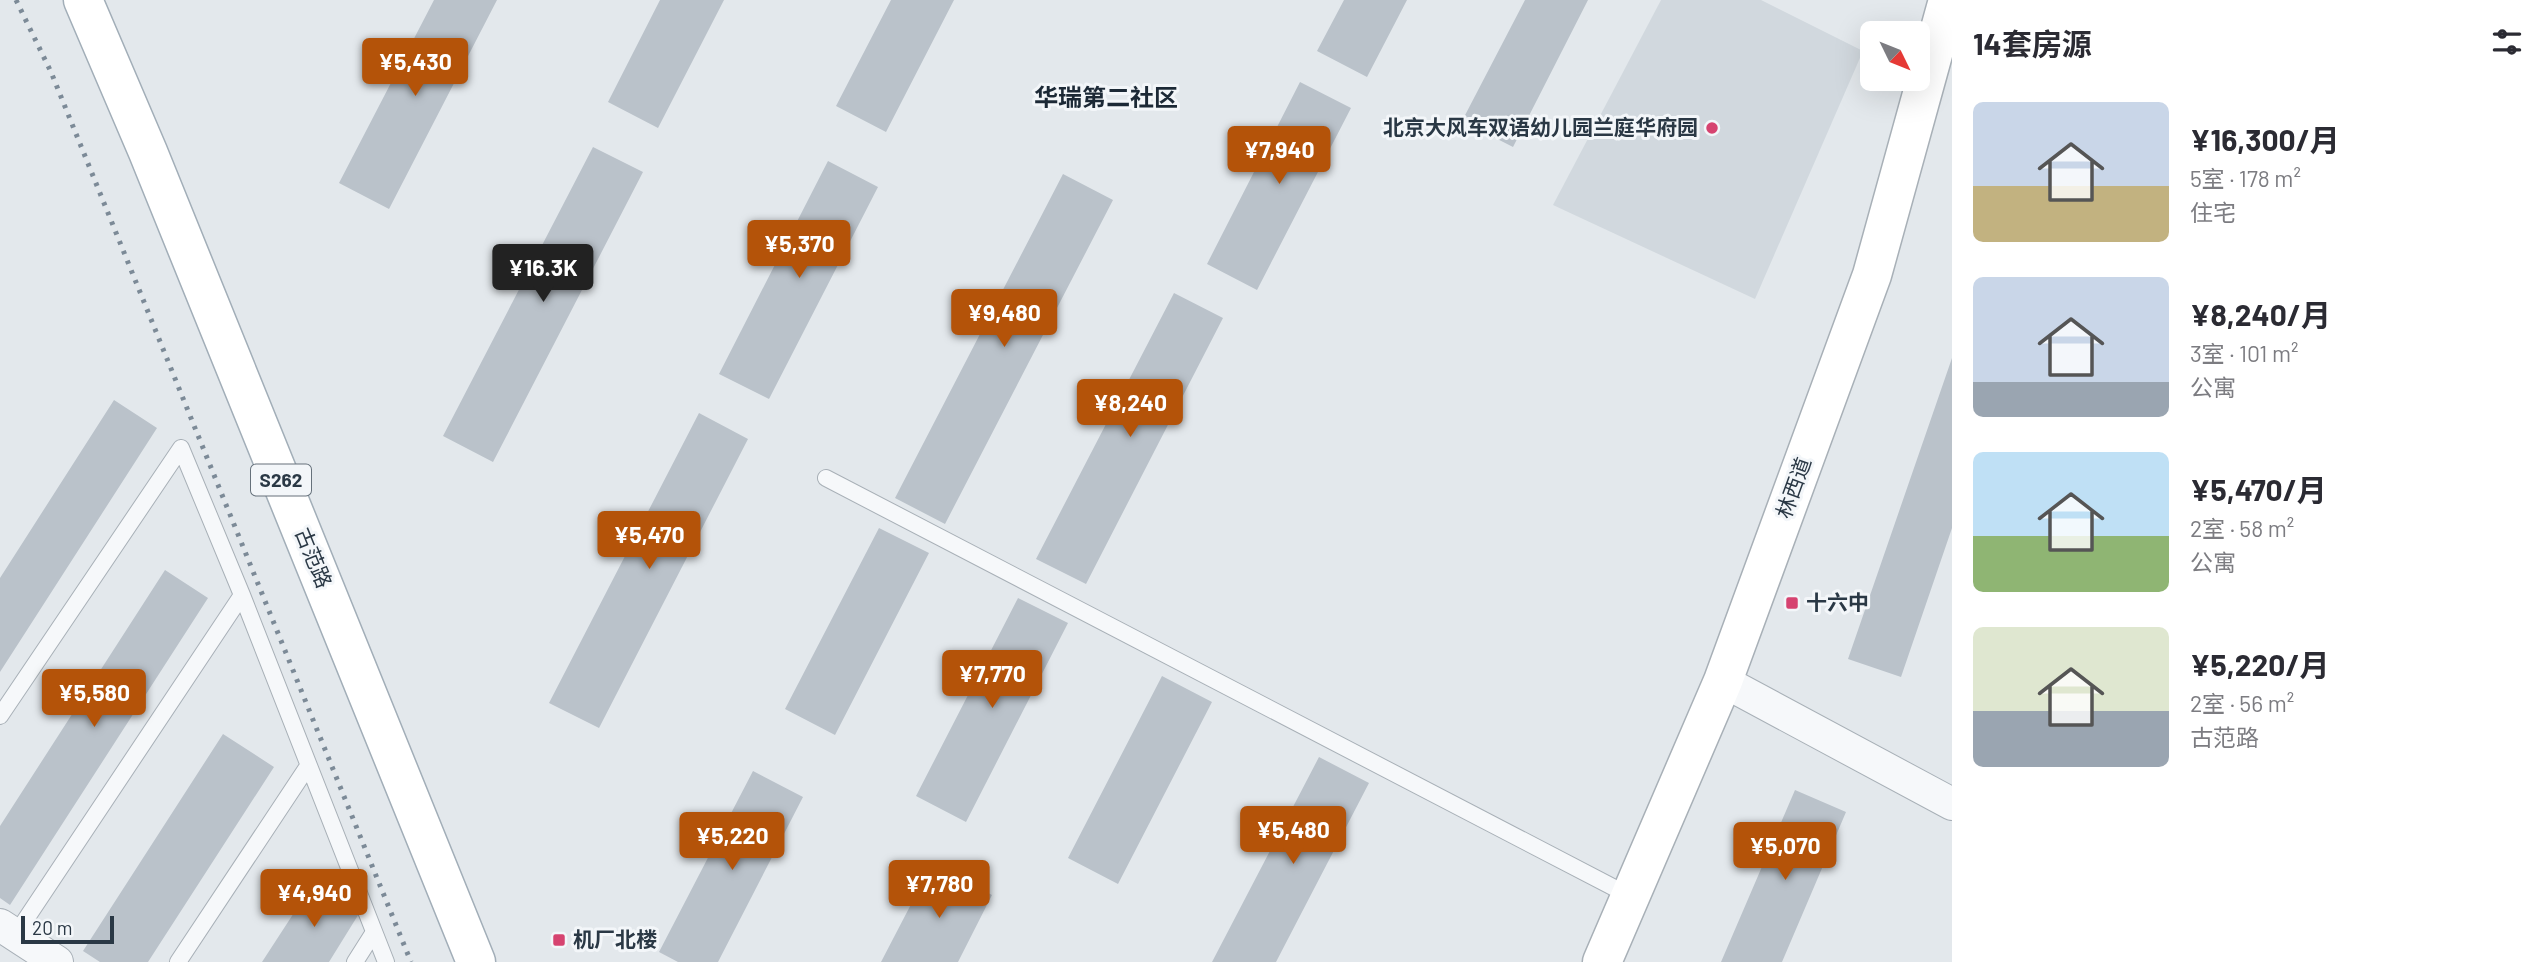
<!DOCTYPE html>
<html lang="zh">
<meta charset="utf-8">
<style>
body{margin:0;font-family:Barlow,"Noto Sans SC",sans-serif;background:#f2f2f3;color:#2b2b33;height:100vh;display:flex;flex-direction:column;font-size:26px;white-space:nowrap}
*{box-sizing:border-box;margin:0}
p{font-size:23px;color:#7c7c81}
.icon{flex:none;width:38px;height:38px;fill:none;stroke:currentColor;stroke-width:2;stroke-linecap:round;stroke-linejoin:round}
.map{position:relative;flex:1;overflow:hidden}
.side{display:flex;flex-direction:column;background:#fff;width:595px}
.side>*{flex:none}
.needle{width:46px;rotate:133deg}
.controls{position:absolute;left:1860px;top:21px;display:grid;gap:14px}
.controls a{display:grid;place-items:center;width:70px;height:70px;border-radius:10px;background:#fff;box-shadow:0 7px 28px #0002;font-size:35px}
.scale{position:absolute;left:21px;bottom:18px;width:93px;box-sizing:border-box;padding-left:7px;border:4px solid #2a3845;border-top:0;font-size:19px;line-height:24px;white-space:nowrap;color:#2a3845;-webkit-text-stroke:5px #f3f6f9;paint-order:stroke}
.price{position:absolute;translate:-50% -60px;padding:0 16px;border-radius:7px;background:#b45309;color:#fff;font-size:23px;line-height:46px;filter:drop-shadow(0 2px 4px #0008)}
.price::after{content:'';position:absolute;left:50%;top:42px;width:21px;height:16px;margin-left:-10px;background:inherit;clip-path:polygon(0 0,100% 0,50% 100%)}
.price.on{background:#222;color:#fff}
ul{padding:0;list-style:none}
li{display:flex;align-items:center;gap:21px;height:175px;padding:0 21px}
li span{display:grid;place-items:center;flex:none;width:196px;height:140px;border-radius:10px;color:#555}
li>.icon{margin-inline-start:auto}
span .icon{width:84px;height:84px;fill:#fffc;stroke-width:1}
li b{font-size:30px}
h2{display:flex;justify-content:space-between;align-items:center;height:84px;padding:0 21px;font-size:30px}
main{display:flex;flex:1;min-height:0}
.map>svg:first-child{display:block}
</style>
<main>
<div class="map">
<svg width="1952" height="962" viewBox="0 0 1952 962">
<rect width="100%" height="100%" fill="#e3e8ec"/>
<!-- built -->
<path fill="#d1d8de" d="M1661,0H1761L1863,51L1755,299L1553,205Z"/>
<!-- building -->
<path fill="#bac2ca" d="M434,0H497L389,209L339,183Z
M660,0H724L658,128L608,102Z
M891,0H954L886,132L836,106Z
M1344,0H1407L1367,77L1317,51Z
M1525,0H1588L1513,147L1462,121Z
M1300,82L1351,108L1257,290L1207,264Z
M593,147L643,172L493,462L443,436Z
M828,161L878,187L769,399L719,374Z
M1063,174L1113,200L945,524L895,498Z
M1174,293L1223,318L1086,584L1036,559Z
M1952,358V528L1901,677L1848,659Z
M114,400L157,428L0,672V578Z
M699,413L748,439L599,728L549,703Z
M879,528L929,553L835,735L785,709Z
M165,570L208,598L10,905L0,898V826Z
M1018,598L1068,623L966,822L916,796Z
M1162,676L1212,702L1118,884L1068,858Z
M223,734L274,767L148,962H100L83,951Z
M1319,757L1369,783L1276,962H1212Z
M753,771L803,797L718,962H678L659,952Z
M1795,790L1846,812L1782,962H1721Z
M932,864L992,895L958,962H881Z
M314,882L360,912L329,962H262Z"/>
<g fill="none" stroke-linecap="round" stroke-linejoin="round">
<defs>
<path id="lane" d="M181,448L242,595L386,962
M826,478L1630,896
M0,716L181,448
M16,934L242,595
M178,962L308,766
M355,962L374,932"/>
<path id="street" d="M1723,681L1952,804
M0,925L57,962"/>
<path id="secondary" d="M1602,962L1723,681L1872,275L1948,0"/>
<path id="primary" d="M83,0L148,152L476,962"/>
</defs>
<!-- lane casing -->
<use href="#lane" stroke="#a8b0b7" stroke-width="18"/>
<!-- street casing -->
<use href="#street" stroke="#a8b0b7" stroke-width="34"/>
<!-- secondary casing -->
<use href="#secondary" stroke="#a8b0b7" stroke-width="41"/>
<!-- primary casing -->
<use href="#primary" stroke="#a2aeb8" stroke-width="41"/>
<!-- lane -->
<use href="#lane" stroke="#f6f8fa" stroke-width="16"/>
<!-- street -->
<use href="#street" stroke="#f6f8fa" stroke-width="32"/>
<!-- secondary -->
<use href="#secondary" stroke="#fff" stroke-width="38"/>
<!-- primary -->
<use href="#primary" stroke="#fff" stroke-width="38"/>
<!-- rail -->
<path stroke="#7c8a97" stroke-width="5" stroke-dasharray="3.5 7" stroke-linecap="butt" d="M16,0L51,72L411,962"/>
</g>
<!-- markers -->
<g fill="#d64370" stroke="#f3f6f9" stroke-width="2.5">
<circle cx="1712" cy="128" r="7"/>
<rect x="1785" y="596" width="14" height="14" rx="3.5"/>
<rect x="552" y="933" width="14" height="14" rx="3.5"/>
</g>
<g text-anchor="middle" stroke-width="6" stroke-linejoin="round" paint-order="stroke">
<!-- shield labels -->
<rect fill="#f3f6f9" stroke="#66717b" stroke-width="2" x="251" y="464.5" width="60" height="31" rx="5"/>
<g font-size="19" font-weight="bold" fill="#2a3845">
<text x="281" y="487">S262</text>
</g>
<!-- poi labels -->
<g font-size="21" font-weight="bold" fill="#2a3845" stroke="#f3f6f9" text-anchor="start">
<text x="1698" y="135" text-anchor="end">北京大风车双语幼儿园兰庭华府园</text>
<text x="1806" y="610">十六中</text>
<text x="573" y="947">机厂北楼</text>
</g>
<!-- street labels -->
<g font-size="21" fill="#2a3845" stroke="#f3f6f9">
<text transform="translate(1794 488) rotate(-70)" y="7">林西道</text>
<text transform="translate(313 558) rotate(68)" y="7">古范路</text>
</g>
<!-- quarter labels -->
<g font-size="24" font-weight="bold" fill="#1c2936" stroke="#f3f6f9">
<text x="1106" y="106">华瑞第二社区</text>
</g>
</g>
</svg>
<div class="controls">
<a><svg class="needle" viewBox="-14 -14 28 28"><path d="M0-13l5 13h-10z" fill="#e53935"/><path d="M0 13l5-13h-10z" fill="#7c7c81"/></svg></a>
</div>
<div class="scale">20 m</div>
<b class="price" style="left:415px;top:98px">¥5,430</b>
<b class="price" style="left:1279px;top:186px">¥7,940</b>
<b class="price" style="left:799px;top:280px">¥5,370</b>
<b class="price on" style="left:543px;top:304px">¥16.3K</b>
<b class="price" style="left:1004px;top:349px">¥9,480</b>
<b class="price" style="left:1130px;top:439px">¥8,240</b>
<b class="price" style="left:649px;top:571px">¥5,470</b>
<b class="price" style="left:992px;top:710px">¥7,770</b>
<b class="price" style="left:94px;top:729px">¥5,580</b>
<b class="price" style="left:1293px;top:866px">¥5,480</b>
<b class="price" style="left:732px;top:872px">¥5,220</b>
<b class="price" style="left:1785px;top:882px">¥5,070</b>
<b class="price" style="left:939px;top:920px">¥7,780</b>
<b class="price" style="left:314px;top:929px">¥4,940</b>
</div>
<section class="side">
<h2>14套房源<svg class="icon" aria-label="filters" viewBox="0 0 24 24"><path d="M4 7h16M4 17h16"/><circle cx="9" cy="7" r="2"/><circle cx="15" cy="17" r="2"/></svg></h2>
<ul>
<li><span style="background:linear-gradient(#c9d6e8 60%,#c2b280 0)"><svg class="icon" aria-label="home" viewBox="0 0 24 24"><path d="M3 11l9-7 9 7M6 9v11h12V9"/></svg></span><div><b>¥16,300/月</b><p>5室 · 178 m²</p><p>住宅</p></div></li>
<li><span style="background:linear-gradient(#c9d6e8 75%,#9aa5b1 0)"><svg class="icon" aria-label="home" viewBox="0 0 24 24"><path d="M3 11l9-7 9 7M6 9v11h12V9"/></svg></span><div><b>¥8,240/月</b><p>3室 · 101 m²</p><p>公寓</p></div></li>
<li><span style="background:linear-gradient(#bfe0f5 60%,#8fb573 0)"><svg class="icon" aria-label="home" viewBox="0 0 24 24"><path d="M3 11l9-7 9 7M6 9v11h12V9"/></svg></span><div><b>¥5,470/月</b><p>2室 · 58 m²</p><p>公寓</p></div></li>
<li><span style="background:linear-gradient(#dfe7d0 60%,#9aa5b1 0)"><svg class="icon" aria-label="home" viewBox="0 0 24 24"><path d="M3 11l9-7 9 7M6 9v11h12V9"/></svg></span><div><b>¥5,220/月</b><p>2室 · 56 m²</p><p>古范路</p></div></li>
</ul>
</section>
</main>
